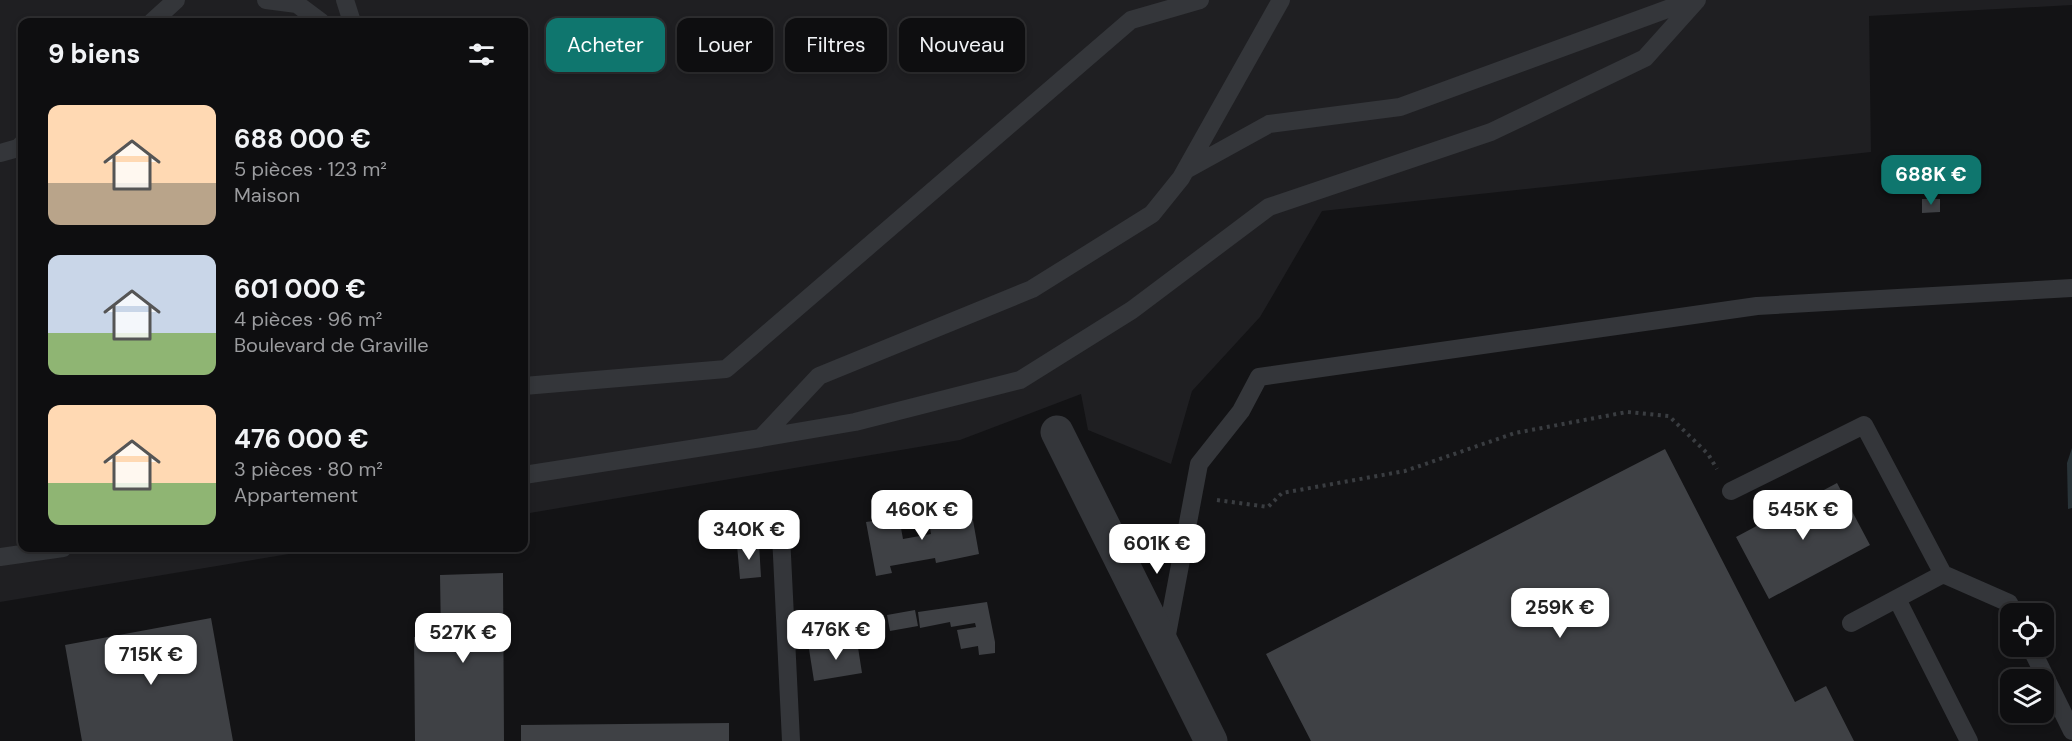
<!DOCTYPE html>
<html lang="fr">
<meta charset="utf-8">
<style>
body{margin:0;font-family:"DM Sans",sans-serif;background:#171719;color:#f1f3f6;height:100vh;display:flex;flex-direction:column;font-size:22px;white-space:nowrap}
*{box-sizing:border-box;margin:0}
p{font-size:20px;color:#9b9c9f}
.icon{flex:none;width:33px;height:33px;fill:none;stroke:currentColor;stroke-width:2;stroke-linecap:round;stroke-linejoin:round}
.map{position:relative;flex:1;overflow:hidden}
.sheet{position:absolute;left:18px;top:18px;width:510px;height:534px;display:flex;flex-direction:column;background:#0e0e10;border-radius:12px;box-shadow:0 3px 9px #0003,0 0 0 2px #2e2e30}
.sheet>*{flex:none}
.top-card{position:absolute;left:546px;top:18px;width:570px;height:54px;display:flex;gap:12px}
.fabs{position:absolute;left:2000px;top:603px;display:grid;gap:12px}
.fabs a{display:grid;place-items:center;width:54px;height:54px;border-radius:12px;background:#0e0e10;box-shadow:0 3px 9px #0003,0 0 0 2px #2e2e30;font-size:30px}
.price{position:absolute;translate:-50% -51px;padding:0 14px;border-radius:12px;background:#fff;color:#222;font-size:20px;line-height:39px;filter:drop-shadow(0 2px 3px #0008)}
.price::after{content:'';position:absolute;left:50%;top:36px;width:18px;height:14px;margin-left:-9px;background:inherit;clip-path:polygon(0 0,100% 0,50% 100%)}
.price.on{background:#0f766e;color:#fff}
ul{padding:0;list-style:none}
li{display:flex;align-items:center;gap:18px;height:150px;padding:0 30px}
li span{display:grid;place-items:center;flex:none;width:168px;height:120px;border-radius:12px;color:#555}
li>.icon{margin-inline-start:auto}
span .icon{width:72px;height:72px;fill:#fffc;stroke-width:1}
li b{font-size:26px}
h2{display:flex;justify-content:space-between;align-items:center;height:72px;padding:0 30px;font-size:26px}
.tag{padding:0 21px;border-radius:12px;background:#0e0e10;box-shadow:0 3px 9px #0003,0 0 0 2px #2e2e30;font-size:21px;line-height:54px}
.tag.on{background:#0f766e;color:#fff}
.map>svg:first-child{display:block}
</style>
<div class="map">
<svg width="2072" height="741" viewBox="0 0 2072 741">
<rect width="100%" height="100%" fill="#131315"/>
<!-- built -->
<path fill="#1f1f22" d="M0,0H2072V5L1869,16L1871,152L1322,211L1260,317L1192,391L1171,464L1088,430L1081,394L960,440L524,514V22H22V548H325L0,602Z"/>
<!-- water -->
<path fill="#293439" d="M2072,448V508L2068,509L2067,463Z"/>
<!-- building -->
<path fill="#3f4145" d="M1922,199H1940V212L1922,213Z
M1665,449L1795,702L1826,686L1854,741H1311L1266,654Z
M1837,483L1870,545L1769,599L1736,537Z
M947,509L949,519L972,515L979,554L936,563L935,558L890,566L892,573L876,576L866,522L899,517L903,539L931,534L927,512Z
M759,544L761,577L740,579L737,545Z
M503,573L504,741H415L414,637H441L440,575Z
M987,602L995,642V653L979,655L978,646L961,649L957,630L976,627L975,623L951,627L950,622L920,628L918,612Z
M915,610L918,626L890,631L887,615Z
M211,618L233,741H82L65,645Z
M857,641L862,673L814,681L809,649Z
M729,723V741H521V725Z"/>
<g fill="none" stroke-linecap="round" stroke-linejoin="round">
<!-- path -->
<path stroke="#3a3d41" stroke-width="4" stroke-dasharray="3 4.5" stroke-linecap="butt" d="M1217,500L1268,507L1282,493L1405,471L1515,433L1627,412L1669,416L1708,454L1717,469"/>
<!-- service -->
<path stroke="#34363a" stroke-width="18" d="M266,0L297,4L321,22
M345,0L352,22
M152,22L176,0
M0,153L18,148L22,144
M1186,170L1269,124L1400,107L1692,0
M524,386L726,369L1131,20L1200,0
M761,438L855,422L1020,380L1132,310L1269,207L1491,132L1645,58L1697,0
M524,475L761,438L819,376L1032,289L1152,214L1181,178L1281,0
M1731,491L1864,425L1943,574
M781,535L791,741
M0,557L63,548
M1897,599L1969,741
M1851,623L1943,574L2009,603L2014,614
M1165,645L1199,464L1241,411L1259,377L1757,306L2072,288
M2030,646L2072,731"/>
<!-- minor -->
<path stroke="#34363a" stroke-width="33" d="M1057,432L1211,741"/>
</g>
</svg>
<div class="fabs">
<a><svg class="icon" aria-label="locate" viewBox="0 0 24 24"><circle cx="12" cy="12" r="6"/><path d="M12 2v4M12 18v4M2 12h4M18 12h4"/></svg></a>
<a><svg class="icon" aria-label="layers" viewBox="0 0 24 24"><path d="M12 4l9 5-9 5-9-5zM3 14l9 5 9-5"/></svg></a>
</div>
<b class="price on" style="left:1931px;top:206px">688K €</b>
<b class="price" style="left:922px;top:541px">460K €</b>
<b class="price" style="left:1803px;top:541px">545K €</b>
<b class="price" style="left:749px;top:561px">340K €</b>
<b class="price" style="left:1157px;top:575px">601K €</b>
<b class="price" style="left:1560px;top:639px">259K €</b>
<b class="price" style="left:836px;top:661px">476K €</b>
<b class="price" style="left:463px;top:664px">527K €</b>
<b class="price" style="left:151px;top:686px">715K €</b>
<div class="top-card">
<a class="tag on">Acheter</a>
<a class="tag">Louer</a>
<a class="tag">Filtres</a>
<a class="tag">Nouveau</a>
</div>
<section class="sheet">
<h2>9 biens<svg class="icon" aria-label="filters" viewBox="0 0 24 24"><path d="M4 7h16M4 17h16"/><circle cx="9" cy="7" r="2"/><circle cx="15" cy="17" r="2"/></svg></h2>
<ul>
<li><span style="background:linear-gradient(#ffd9b3 65%,#b9a48a 0)"><svg class="icon" aria-label="home" viewBox="0 0 24 24"><path d="M3 11l9-7 9 7M6 9v11h12V9"/></svg></span><div><b>688 000 €</b><p>5 pièces · 123 m²</p><p>Maison</p></div></li>
<li><span style="background:linear-gradient(#c9d6e8 65%,#8fb573 0)"><svg class="icon" aria-label="home" viewBox="0 0 24 24"><path d="M3 11l9-7 9 7M6 9v11h12V9"/></svg></span><div><b>601 000 €</b><p>4 pièces · 96 m²</p><p>Boulevard de Graville</p></div></li>
<li><span style="background:linear-gradient(#ffd9b3 65%,#8fb573 0)"><svg class="icon" aria-label="home" viewBox="0 0 24 24"><path d="M3 11l9-7 9 7M6 9v11h12V9"/></svg></span><div><b>476 000 €</b><p>3 pièces · 80 m²</p><p>Appartement</p></div></li>
</ul>
</section>
</div>
